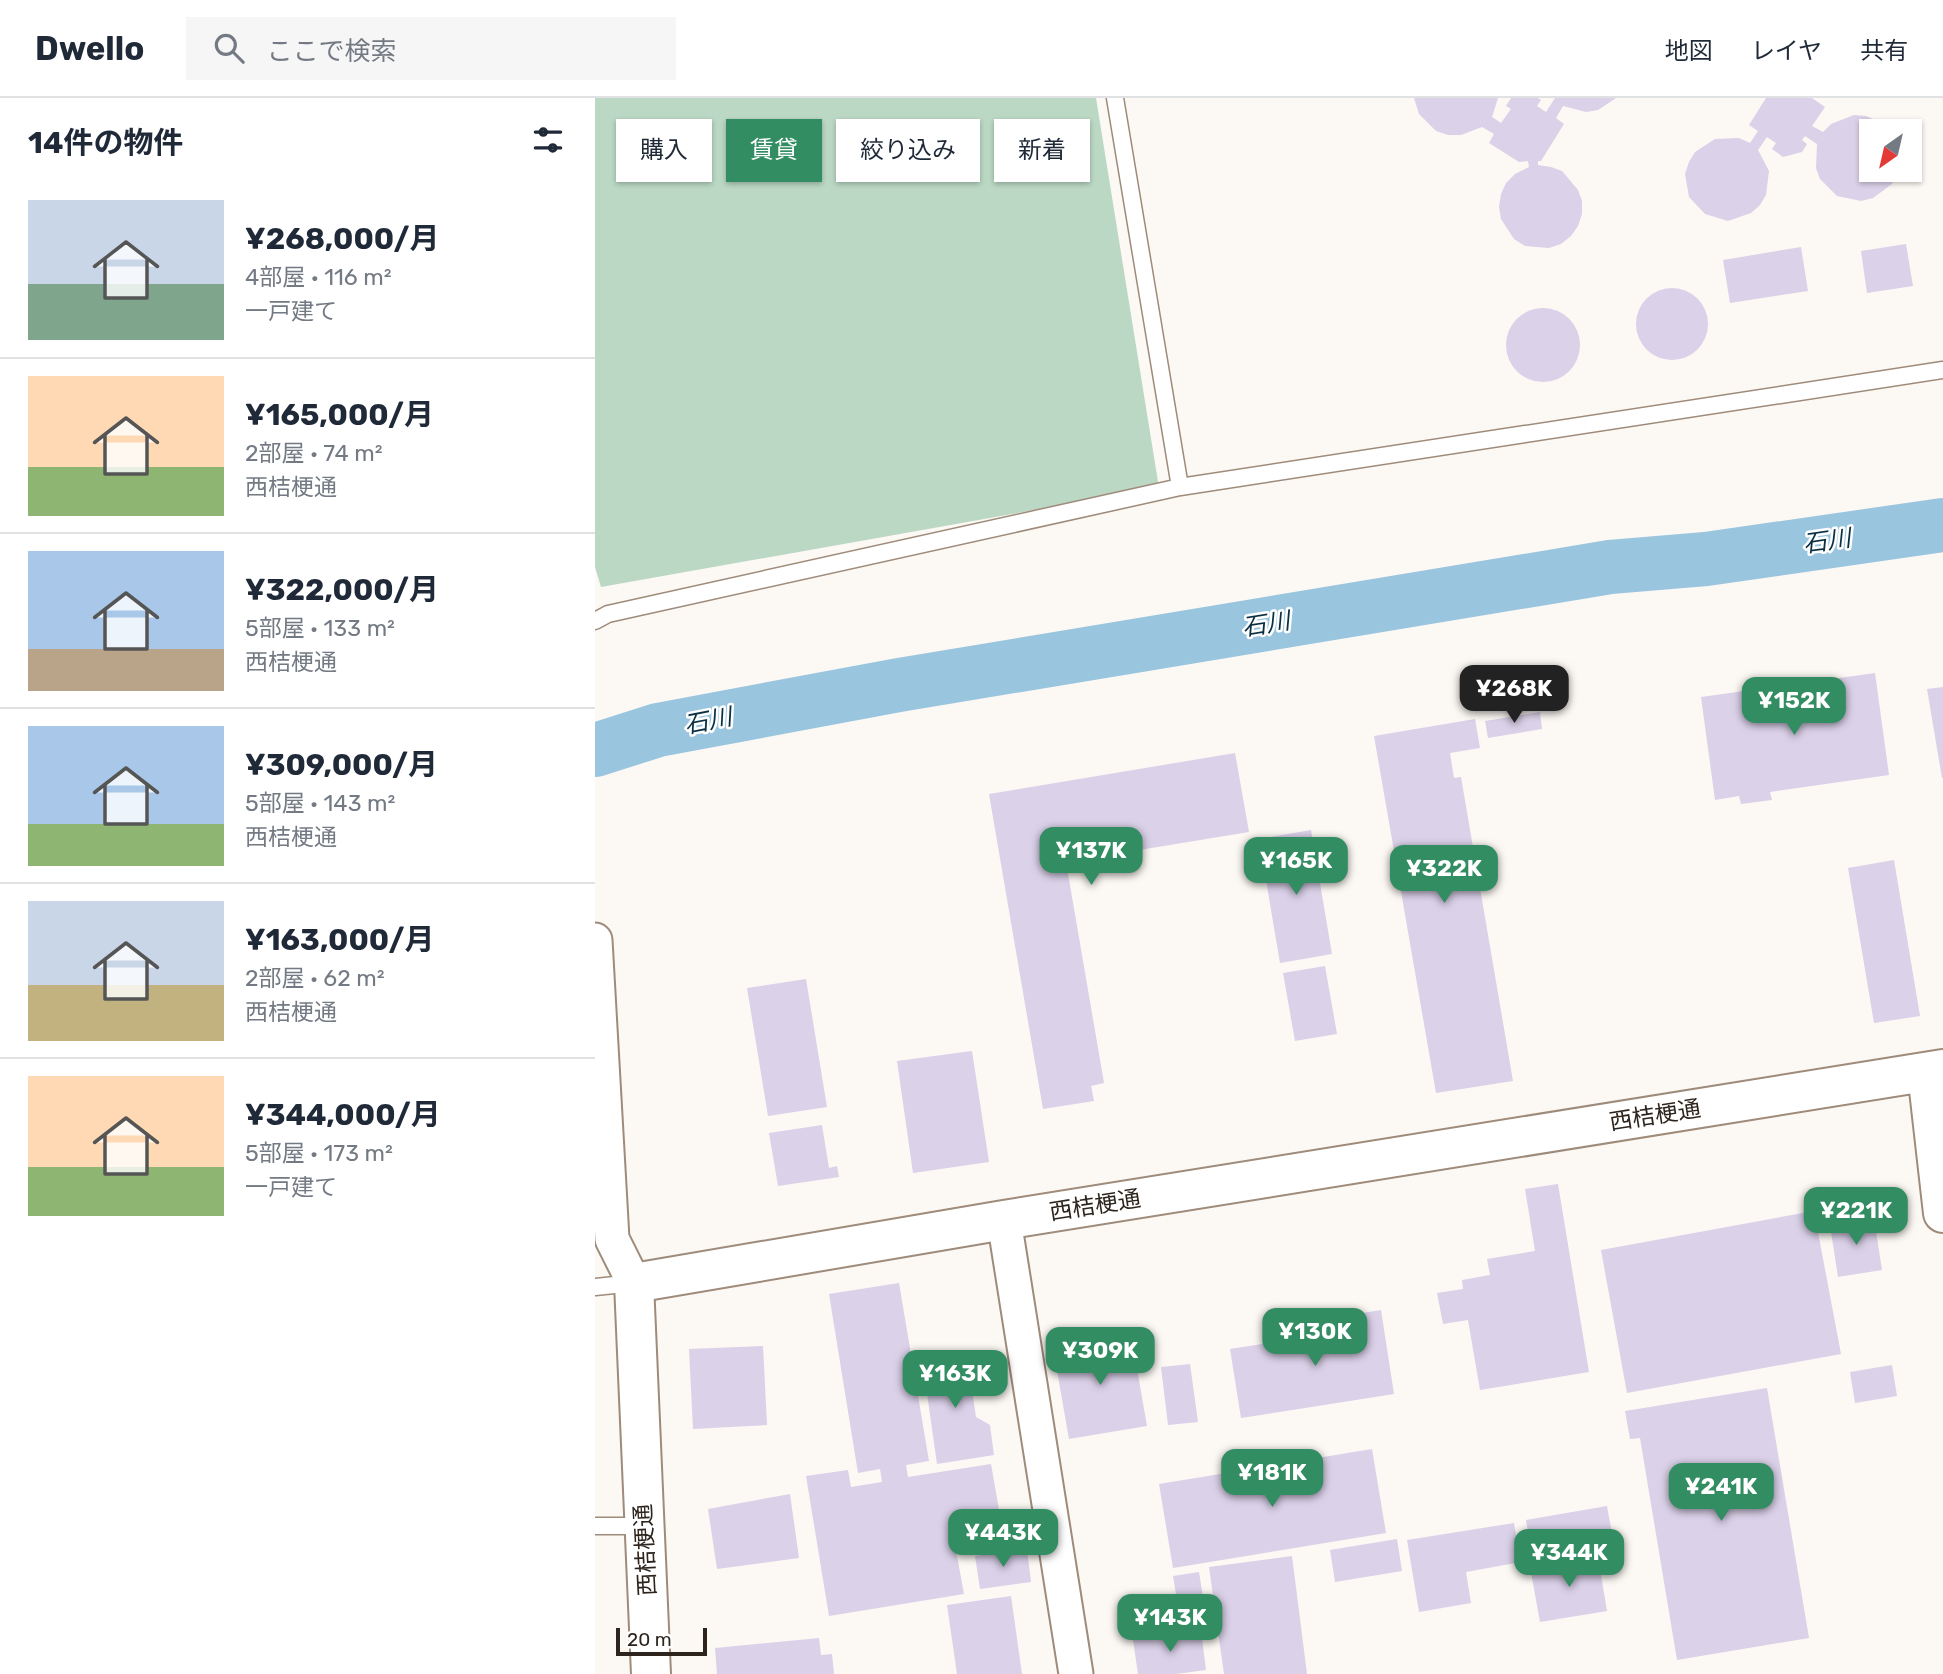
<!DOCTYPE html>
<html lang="ja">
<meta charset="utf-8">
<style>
body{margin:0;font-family:Rubik,"Noto Sans JP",sans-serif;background:#f6f6f7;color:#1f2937;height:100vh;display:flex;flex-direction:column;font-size:26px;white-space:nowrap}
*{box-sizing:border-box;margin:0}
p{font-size:23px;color:#747a83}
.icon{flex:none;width:38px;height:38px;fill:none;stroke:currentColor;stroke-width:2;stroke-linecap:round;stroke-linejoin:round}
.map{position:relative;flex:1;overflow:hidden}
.sheet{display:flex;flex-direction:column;background:#fff;width:595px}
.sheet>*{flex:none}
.guide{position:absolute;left:21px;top:21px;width:665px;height:63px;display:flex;gap:14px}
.needle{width:46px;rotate:214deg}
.tools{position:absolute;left:1264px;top:21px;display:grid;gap:14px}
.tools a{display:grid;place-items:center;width:63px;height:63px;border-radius:0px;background:#fff;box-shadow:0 2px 5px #0004;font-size:35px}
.scale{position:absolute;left:21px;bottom:18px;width:91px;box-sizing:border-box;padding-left:7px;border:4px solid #2c241d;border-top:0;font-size:19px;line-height:24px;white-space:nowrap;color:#2c241d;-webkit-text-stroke:5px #fff;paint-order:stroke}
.price{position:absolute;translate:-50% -60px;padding:0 16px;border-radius:14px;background:#338d62;color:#fff;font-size:23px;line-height:46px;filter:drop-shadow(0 2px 4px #0008)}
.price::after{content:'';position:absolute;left:50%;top:42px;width:21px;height:16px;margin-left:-10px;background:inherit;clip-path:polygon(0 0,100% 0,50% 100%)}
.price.current{background:#222;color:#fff}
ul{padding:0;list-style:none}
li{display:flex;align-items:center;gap:21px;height:175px;padding:0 28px}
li+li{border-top:2px solid #e0e1e3}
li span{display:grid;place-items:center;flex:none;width:196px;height:140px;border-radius:0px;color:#555}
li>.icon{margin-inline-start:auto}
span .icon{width:84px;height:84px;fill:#fffc;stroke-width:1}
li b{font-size:30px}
h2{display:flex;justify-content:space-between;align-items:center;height:84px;padding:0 28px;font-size:30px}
.tag{padding:0 24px;border-radius:0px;background:#fff;box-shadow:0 2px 5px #0004;font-size:24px;line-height:63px}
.tag.current{background:#338d62;color:#fff}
header{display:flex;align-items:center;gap:42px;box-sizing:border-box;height:98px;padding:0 35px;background:#fff;border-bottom:2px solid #e0e1e3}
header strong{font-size:33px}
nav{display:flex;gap:38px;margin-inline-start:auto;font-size:24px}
.search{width:490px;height:63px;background:#f6f6f7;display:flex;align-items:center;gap:18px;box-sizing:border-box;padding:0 24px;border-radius:0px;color:#747a83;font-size:26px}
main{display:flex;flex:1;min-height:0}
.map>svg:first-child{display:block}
</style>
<header>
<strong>Dwello</strong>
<div class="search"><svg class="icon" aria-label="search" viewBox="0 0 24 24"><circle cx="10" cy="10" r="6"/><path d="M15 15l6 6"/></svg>ここで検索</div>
<nav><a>地図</a><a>レイヤ</a><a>共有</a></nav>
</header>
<main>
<section class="sheet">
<h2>14件の物件<svg class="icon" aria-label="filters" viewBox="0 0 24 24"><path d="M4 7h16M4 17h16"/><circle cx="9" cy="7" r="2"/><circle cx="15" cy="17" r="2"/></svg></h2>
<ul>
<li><span style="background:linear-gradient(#c9d6e8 60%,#7fa58c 0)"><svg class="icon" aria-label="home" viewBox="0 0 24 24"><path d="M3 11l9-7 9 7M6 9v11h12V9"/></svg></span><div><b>¥268,000/月</b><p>4部屋 · 116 m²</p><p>一戸建て</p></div></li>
<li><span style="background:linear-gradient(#ffd9b3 65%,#8fb573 0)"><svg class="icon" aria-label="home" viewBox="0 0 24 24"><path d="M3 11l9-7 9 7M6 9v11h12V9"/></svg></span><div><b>¥165,000/月</b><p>2部屋 · 74 m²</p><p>西桔梗通</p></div></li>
<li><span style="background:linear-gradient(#a9c7e8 70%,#b9a48a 0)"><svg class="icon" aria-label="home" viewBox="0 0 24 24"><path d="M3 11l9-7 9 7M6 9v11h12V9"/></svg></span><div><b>¥322,000/月</b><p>5部屋 · 133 m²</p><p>西桔梗通</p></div></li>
<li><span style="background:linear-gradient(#a9c7e8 70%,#8fb573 0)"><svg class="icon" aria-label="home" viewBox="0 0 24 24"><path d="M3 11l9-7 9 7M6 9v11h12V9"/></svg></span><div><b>¥309,000/月</b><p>5部屋 · 143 m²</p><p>西桔梗通</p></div></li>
<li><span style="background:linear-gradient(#c9d6e8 60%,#c2b280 0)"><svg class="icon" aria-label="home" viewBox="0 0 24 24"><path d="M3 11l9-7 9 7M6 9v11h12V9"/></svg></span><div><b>¥163,000/月</b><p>2部屋 · 62 m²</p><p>西桔梗通</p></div></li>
<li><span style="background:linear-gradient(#ffd9b3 65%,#8fb573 0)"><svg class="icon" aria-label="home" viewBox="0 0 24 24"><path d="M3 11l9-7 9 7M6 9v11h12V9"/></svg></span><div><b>¥344,000/月</b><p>5部屋 · 173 m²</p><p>一戸建て</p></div></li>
</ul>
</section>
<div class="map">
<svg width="1348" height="1576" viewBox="0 0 1348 1576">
<rect width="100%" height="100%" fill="#fcf8f4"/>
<!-- green -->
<path fill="#bbd8c4" d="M0,0H501L564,390L6,489L0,469Z"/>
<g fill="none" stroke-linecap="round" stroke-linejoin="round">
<!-- river -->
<path stroke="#99c5df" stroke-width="54" d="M0,652L63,632L304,587L1015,469L1111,461L1348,427"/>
</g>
<!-- building -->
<path fill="#dbd1e9" d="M819,0H903L897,19L906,25L916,11L911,8L916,0H943L946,2L942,8L951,14L960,0H1021L1003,12L991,14L968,8L961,20L969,26L946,63H943V67L956,69L967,73L983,92L987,103V116L983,128L976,138L966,146L954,150L930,148L919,141L906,121L904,109L906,96L911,85L920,76L934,69L933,63L924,64L894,45L899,36L887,29L866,37H853L841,33L824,16Z
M1171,0H1217L1230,9L1217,28L1228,34L1236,26L1259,17L1271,18L1283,23L1295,33H1276V72H1303L1297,86L1278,100L1266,103L1242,98L1225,81L1221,70L1222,46L1210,38L1207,42L1212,46L1207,54L1188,59L1177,51L1181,45L1172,39L1163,52L1174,73L1171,97L1165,107L1156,115L1133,123L1110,116L1094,99L1090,76L1094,64L1100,54L1120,41L1144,40L1155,45L1163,33L1154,27Z
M1311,146L1318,188L1272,195L1266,153Z
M1206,149L1213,193L1135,205L1128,162Z
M1041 226a36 36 0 1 1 72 0a36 36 0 1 1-72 0Z
M911 247a37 37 0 1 1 74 0a37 37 0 1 1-74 0Z
M1280,575L1294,677L1175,694L1177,702L1146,706L1144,698L1120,702L1106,599Z
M1348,589V680H1347L1332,591Z
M945,614L947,631L893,640L890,623Z
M880,621L885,650L855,655L859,680L866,679L918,983L841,995L779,638Z
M640,655L654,734L471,764L509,985L496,988L499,1003L448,1011L394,696Z
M716,732L737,856L685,865L664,741Z
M1299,762L1325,918L1279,925L1253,770Z
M730,868L742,936L700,943L688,875Z
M211,881L232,1009L173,1018L152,890Z
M377,953L394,1064L318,1075L302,963Z
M227,1027L234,1070L242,1068L244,1079L183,1088L174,1035Z
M963,1086L994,1274L885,1292L873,1222L848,1226L842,1195L868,1191L867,1182L895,1177L892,1161L940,1153L930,1091Z
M1219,1113L1246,1256L1032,1295L1006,1152Z
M1279,1120L1287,1172L1243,1179L1235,1127Z
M304,1185L334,1363L311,1367L313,1379L396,1366L406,1423L357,1431L369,1496L234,1518L211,1378L253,1372L256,1389L287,1384L285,1371L263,1375L234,1196Z
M786,1212L799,1296L646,1320L635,1251L733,1236L730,1221Z
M536,1236L552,1328L474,1341L458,1250Z
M168,1248L172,1327L98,1331L94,1251Z
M371,1253L381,1319L395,1327L399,1357L342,1366L327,1260Z
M595,1266L603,1324L573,1327L566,1269Z
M1297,1267L1302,1298L1260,1305L1255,1274Z
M1172,1290L1214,1540L1082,1562L1045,1340L1035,1341L1030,1313Z
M777,1351L791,1435L578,1470L564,1386Z
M195,1396L204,1460L122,1471L113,1411Z
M1012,1408L1019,1447L937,1460L931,1422Z
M919,1425L926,1464L871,1474L876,1505L824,1514L812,1442Z
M802,1441L807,1473L740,1484L735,1452Z
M432,1451L436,1484L385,1491L380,1458Z
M697,1458L712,1576H629L614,1469Z
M1003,1459L1012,1513L945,1524L935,1469Z
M604,1474L611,1518L585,1521L578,1478Z
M416,1498L427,1576H362L352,1507Z
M606,1532L611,1572L581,1576H543L538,1542Z
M224,1540L226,1557L237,1556L239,1576H122L120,1550Z"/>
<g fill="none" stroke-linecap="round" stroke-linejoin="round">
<defs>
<path id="lane" d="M520,0L585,389
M0,523L13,516L585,389L1348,272
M0,1189L39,1185
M0,1428H49"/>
<path id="street" d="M0,842L17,1141L39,1185
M409,1122L481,1576"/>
<path id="secondary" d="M1332,974L1348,1115
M56,1576L39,1185L409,1122L1348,971"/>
</defs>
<!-- lane casing -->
<use href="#lane" stroke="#9e8b7a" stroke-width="19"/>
<!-- street casing -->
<use href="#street" stroke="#9e8b7a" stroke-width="37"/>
<!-- secondary casing -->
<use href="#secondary" stroke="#9e8b7a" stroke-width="42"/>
<!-- lane -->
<use href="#lane" stroke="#fff" stroke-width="16"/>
<!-- street -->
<use href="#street" stroke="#fff" stroke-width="33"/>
<!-- secondary -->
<use href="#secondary" stroke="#fff" stroke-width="38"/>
</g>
<g text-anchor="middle" stroke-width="5" stroke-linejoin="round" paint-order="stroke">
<!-- street labels -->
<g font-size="23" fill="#2c241d" stroke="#fff">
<text transform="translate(1060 1017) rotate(-9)" y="8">西桔梗通</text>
<text transform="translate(500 1107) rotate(-9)" y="8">西桔梗通</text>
<text transform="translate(50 1452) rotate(-93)" y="8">西桔梗通</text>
</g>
<!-- water labels -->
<g font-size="24" font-style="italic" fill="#0a3043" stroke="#fff">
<text transform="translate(1232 443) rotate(-8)" y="8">石川</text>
<text transform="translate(671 526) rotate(-9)" y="8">石川</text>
<text transform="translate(113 623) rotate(-11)" y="8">石川</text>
</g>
</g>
</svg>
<div class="tools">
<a><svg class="needle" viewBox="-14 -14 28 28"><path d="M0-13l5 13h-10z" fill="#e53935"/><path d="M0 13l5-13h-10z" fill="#747a83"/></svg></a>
</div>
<div class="scale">20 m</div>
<b class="price current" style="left:919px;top:627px">¥268K</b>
<b class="price" style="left:1199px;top:639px">¥152K</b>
<b class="price" style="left:496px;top:789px">¥137K</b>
<b class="price" style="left:701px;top:799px">¥165K</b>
<b class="price" style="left:849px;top:807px">¥322K</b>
<b class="price" style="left:1261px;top:1149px">¥221K</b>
<b class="price" style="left:720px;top:1270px">¥130K</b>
<b class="price" style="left:505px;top:1289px">¥309K</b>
<b class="price" style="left:360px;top:1312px">¥163K</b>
<b class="price" style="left:677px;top:1411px">¥181K</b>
<b class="price" style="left:1126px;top:1425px">¥241K</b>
<b class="price" style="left:408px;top:1471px">¥443K</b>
<b class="price" style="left:974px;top:1491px">¥344K</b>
<b class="price" style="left:575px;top:1556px">¥143K</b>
<div class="guide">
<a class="tag">購入</a>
<a class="tag current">賃貸</a>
<a class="tag">絞り込み</a>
<a class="tag">新着</a>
</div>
</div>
</main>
